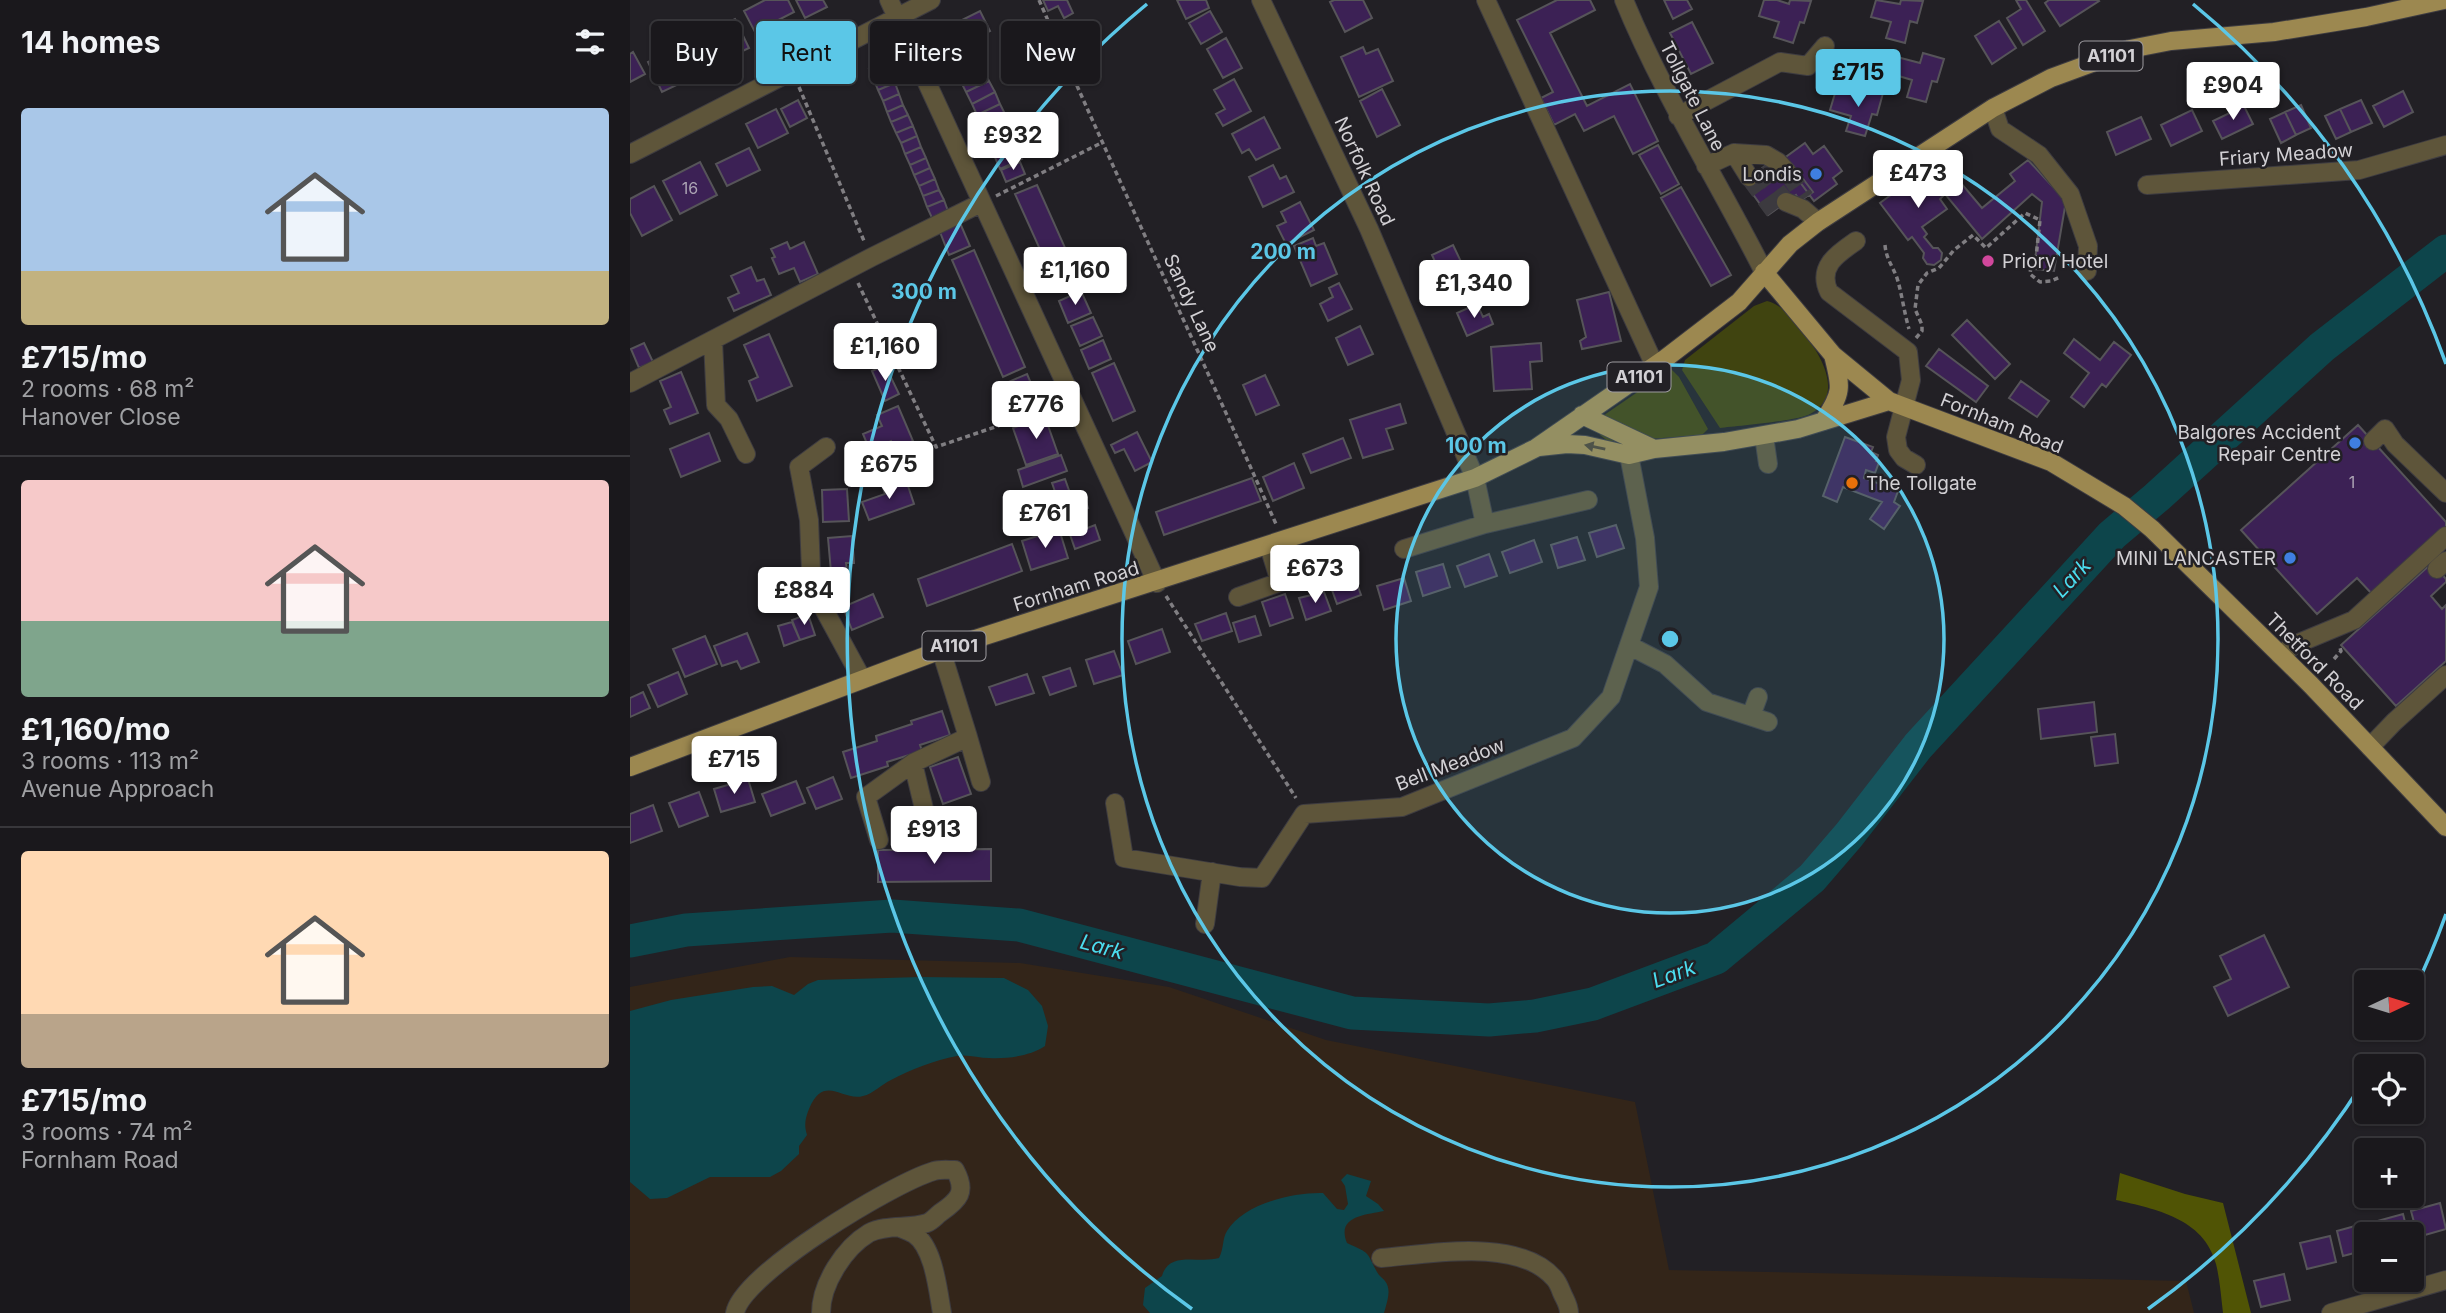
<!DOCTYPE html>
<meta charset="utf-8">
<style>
body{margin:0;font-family:Inter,sans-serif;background:#272529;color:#f1f3f6;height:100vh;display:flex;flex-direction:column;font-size:26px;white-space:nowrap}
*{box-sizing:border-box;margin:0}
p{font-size:23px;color:#9fa0a3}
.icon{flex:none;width:38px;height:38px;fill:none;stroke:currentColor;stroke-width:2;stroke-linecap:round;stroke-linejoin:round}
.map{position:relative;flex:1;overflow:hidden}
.panel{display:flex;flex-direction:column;background:#1a181c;width:630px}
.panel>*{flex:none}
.banner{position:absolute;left:21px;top:21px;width:665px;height:63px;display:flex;gap:14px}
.needle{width:46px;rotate:86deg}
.buttons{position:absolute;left:1724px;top:970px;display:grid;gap:14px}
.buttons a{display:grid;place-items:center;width:70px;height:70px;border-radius:7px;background:#1a181c;box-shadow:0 2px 5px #0004,0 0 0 2px #38373b;font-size:35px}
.price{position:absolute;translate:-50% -60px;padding:0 16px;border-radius:7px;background:#fff;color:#222;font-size:23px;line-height:46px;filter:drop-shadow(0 2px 4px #0008)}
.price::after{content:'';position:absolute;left:50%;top:42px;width:21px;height:16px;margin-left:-10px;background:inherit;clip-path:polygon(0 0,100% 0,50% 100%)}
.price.selected{background:#5bc7e7;color:#111}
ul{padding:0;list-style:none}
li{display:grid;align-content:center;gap:14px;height:371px;padding:0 21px}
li+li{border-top:2px solid #38373b}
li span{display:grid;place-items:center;height:217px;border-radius:7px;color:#555}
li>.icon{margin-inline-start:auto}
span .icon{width:126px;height:126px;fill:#fffc;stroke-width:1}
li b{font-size:30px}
h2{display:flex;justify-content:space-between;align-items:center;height:84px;padding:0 21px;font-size:30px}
.pill{padding:0 24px;border-radius:7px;background:#1a181c;box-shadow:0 2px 5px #0004,0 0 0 2px #38373b;font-size:24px;line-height:63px}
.pill.selected{background:#5bc7e7;color:#111}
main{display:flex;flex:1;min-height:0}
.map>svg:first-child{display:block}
</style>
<main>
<section class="panel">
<h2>14 homes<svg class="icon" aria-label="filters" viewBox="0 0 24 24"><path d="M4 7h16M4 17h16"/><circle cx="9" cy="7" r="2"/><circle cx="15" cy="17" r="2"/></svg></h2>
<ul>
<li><span style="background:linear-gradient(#a9c7e8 75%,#c2b280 0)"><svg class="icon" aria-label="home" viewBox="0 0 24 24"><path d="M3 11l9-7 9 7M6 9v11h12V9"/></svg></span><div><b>£715/mo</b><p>2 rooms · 68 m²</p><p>Hanover Close</p></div></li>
<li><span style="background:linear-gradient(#f6c9c9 65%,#7fa58c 0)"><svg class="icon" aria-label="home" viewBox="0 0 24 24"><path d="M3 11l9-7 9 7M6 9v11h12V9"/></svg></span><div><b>£1,160/mo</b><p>3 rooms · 113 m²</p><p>Avenue Approach</p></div></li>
<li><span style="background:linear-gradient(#ffd9b3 75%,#b9a48a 0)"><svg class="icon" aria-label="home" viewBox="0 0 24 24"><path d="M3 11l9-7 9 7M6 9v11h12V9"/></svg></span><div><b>£715/mo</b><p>3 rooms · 74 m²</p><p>Fornham Road</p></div></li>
</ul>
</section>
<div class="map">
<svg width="1816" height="1313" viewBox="0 0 1816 1313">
<rect width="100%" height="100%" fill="#222025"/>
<!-- industrial -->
<path fill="#332519" d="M160,957L390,963L539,987L696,1040L1005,1102L1039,1270L1556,1281L1564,1313H0V987Z"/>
<!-- green -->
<path fill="#404410" d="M1137,301C1153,305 1162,319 1173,332C1190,354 1216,395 1180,414C1168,421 1107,426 1090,428L1052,370L1055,360L1124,306Z
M1041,369L1049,377L1078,429L1072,435L979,442L970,435L967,420Z"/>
<!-- forest -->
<path fill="#505405" d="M1490,1173L1555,1194L1593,1203L1621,1313H1593C1591,1297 1590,1280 1586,1264C1574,1218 1525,1209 1486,1200Z"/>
<!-- water -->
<path fill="#0d454b" d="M290,977L374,978L398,990L412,1006L418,1026L415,1046C400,1056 378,1059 359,1058C349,1058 337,1054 327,1056C305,1060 280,1070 261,1080C252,1084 243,1094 233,1096C213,1102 194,1073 179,1109C175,1119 174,1125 177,1135L169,1146V1154L151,1171L140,1177H80L37,1198L20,1199L0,1182V1011L41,1000L123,987L142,986L164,995L178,984L188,980Z
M717,1174L741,1181L736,1196L748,1204L754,1211C735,1215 706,1216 717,1243C741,1254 736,1251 747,1272C749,1276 753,1278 755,1281C762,1290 757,1302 754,1313H520L513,1305L515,1288L532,1276C539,1250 569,1264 589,1258C594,1249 592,1239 597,1231C613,1204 663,1192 693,1193L707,1209L714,1210L718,1204L715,1186L711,1180Z"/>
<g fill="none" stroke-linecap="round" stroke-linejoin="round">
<!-- river -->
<path stroke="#0d454b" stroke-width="33" d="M0,941L56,930L262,916L389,925L722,1013L859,1020L905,1016L963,1004L1086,958L1182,878L1219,835L1288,746L1482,535L1527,497L1692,347L1816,251"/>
</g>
<!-- building -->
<path fill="#3c2155" stroke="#565459" stroke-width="2" d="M135,0H158L164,12L125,32L114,11Z
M166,0H193L197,7L175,18Z
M413,0H437L443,13L434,18L428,6L418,11Z
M547,0H576L579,8L556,19Z
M704,0H733L742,18L715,32L700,2Z
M927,0H960L965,10L920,33L957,106L1000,84L1028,141L1003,154L984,116L954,131L945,114L924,125L911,98L923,92L887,20Z
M1034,0H1057L1062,9L1043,19Z
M1134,0H1147L1159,4L1160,0L1181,1L1174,23L1170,22L1163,43L1144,37L1149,22L1129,16Z
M1246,0L1270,4L1271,0L1293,1L1287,23L1280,21L1275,43L1256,38L1261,22L1241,17Z
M1386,0H1396L1415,31L1393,45L1377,18L1391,9Z
M1419,0H1468L1469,1L1430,26L1415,3Z
M350,11L360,31L339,41L330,21Z
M580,11L592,32L571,44L559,23Z
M105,19L119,48L81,66L67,37Z
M330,21L336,34L313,45L307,33Z
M1369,21L1386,48L1362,64L1345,36Z
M1062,22L1083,63L1061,74L1040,33Z
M336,34L341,45L318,57L313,45Z
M596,38L612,68L593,78L577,49Z
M60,42L74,72L32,92L18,62Z
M341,45L347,57L324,69L318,57Z
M733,47L736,54L748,49L763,81L729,97L711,57Z
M3,52L15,74L0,82V54Z
M1293,53L1314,59L1307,82L1302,81L1296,102L1277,97L1282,80L1262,74L1267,57L1290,63Z
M347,57L353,69L330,80L324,69Z
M255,62L260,73L244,80L239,69Z
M353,69L359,81L336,92L330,80Z
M260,73L265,83L248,90L244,80Z
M604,79L621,111L593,126L586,114L595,109L584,90Z
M359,81L365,92L342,104L336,92Z
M265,83L269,94L253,101L248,90Z
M1233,88L1253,93L1247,115L1242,114L1235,136L1216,131L1221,116L1200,110L1206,90L1230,97Z
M752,89L770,125L747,137L730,101Z
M1773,91L1783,112L1754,127L1743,106Z
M365,92L370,104L347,115L342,104Z
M269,94L273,105L257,112L253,101Z
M168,100L177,118L160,127L151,109Z
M1731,100L1742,123L1721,132L1710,109Z
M370,104L376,116L353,127L347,115Z
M273,105L278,115L261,122L257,112Z
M1671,105L1681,128L1666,135L1655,112Z
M1614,106L1623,124L1592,139L1583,121Z
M146,109L158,133L128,148L116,124Z
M1710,109L1721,132L1706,139L1695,116Z
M1562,110L1572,131L1541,146L1531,125Z
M1655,112L1666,135L1651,143L1640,119Z
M278,115L283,126L266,133L261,122Z
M634,117L650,148L626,160L619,149L612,153L602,134Z
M1511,117L1521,139L1486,155L1477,132Z
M283,126L287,136L271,143L266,133Z
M374,133L377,140L387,136L390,144L364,155L357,139Z
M287,136L291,147L275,154L271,143Z
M1175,143L1183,154L1194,146L1212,171L1203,178L1207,184L1184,201L1153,159Z
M390,144L394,153L390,154L392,159L370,169L364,155Z
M1028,145L1049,184L1031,194L1009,155Z
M291,147L296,158L280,165L275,154Z
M119,148L130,170L97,186L86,164Z
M296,158L300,168L284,175L280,165Z
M1143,160L1154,175L1164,167L1183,192L1170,201L1166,195L1138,215L1114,182Z
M1398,160L1436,201L1424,271L1404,269L1412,202L1402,194L1352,239L1315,194L1331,183L1352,208L1385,181L1380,174Z
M70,162L87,195L50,214L33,181Z
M390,162L395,174L376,182L371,170Z
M1303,164L1313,175L1305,181L1315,194L1310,199L1317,209L1292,227L1297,234L1294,237L1303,248H1308L1312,253L1311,260L1304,265L1297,264L1293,258L1294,253L1282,237L1278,240L1250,203Z
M643,165L650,179L656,176L664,192L633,207L619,177Z
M300,168L305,179L289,186L284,175Z
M305,179L309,190L293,196L289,186Z
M407,185L448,277L427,287L385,194Z
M24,186L42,220L12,236L0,213V199Z
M1051,187L1101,275L1081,286L1031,198Z
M309,190L314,200L297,207L293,196Z
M314,200L318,211L302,218L297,207Z
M670,202L684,230L656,244L647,226L656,222L651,212Z
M330,223L340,246L319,255L310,232Z
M683,238L686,246L694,243L707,274L681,286L664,246Z
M157,242L160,249L174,242L188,274L170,282L164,268L149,274L142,258L145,257L141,249Z
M823,245L834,268L840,265L846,278L818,291L802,255Z
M344,250L395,367L373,377L322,260Z
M121,267L127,281L134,279L141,295L104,311L98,298L109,293L101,276Z
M709,283L722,309L698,321L690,304L703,297L699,288Z
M451,291L461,313L438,323L429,301Z
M979,292L991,341L952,349L950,341L956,337L947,300Z
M847,304L853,317L859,314L863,324L837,336L827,313Z
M463,317L472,336L450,346L441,326Z
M1337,320L1380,364L1365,379L1322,335Z
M730,326L743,354L718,365L706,338Z
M139,334L162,386L127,401L119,381L128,377L114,345Z
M1444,339L1470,360L1484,342L1501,355L1476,387L1472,384L1454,407L1441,397L1459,373L1434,353Z
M473,340L481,359L459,369L451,350Z
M14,343L23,362L9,368L1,349Z
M911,343L912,361L900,362L902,389L864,391L861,347Z
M1309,349L1358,386L1346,402L1296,366Z
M484,363L505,411L483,421L462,373Z
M255,365L269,394L255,401L242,371Z
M51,372L68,413L40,424L34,410L41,407L30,381Z
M397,374L409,402L386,412L374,384Z
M635,375L649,405L626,415L613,385Z
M1391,381L1419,401L1407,417L1379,398Z
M770,404L776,423L756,429L763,449L733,458L720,420Z
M268,406L283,441L264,449L261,441L240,451L233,434L252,426L247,415Z
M415,417L428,454L396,465L383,428Z
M1728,425L1816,522V528L1743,595L1727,578L1687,614L1611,530Z
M507,432L522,462L505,471L494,449L485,453L481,445Z
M79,433L90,461L51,477L40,449Z
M1215,437L1243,447L1241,452L1248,455L1246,461L1249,462L1245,473L1236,470L1234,478L1268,491L1264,502L1270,506L1254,529L1240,519L1252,502L1213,487L1207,502L1193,496Z
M713,438L721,458L681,473L673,454Z
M431,455L437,471L393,487L388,470Z
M664,463L674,488L643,501L633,477Z
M622,478L631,501L534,535L526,512Z
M435,479L441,496L453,492L458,508L449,511L455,529L465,525L470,540L445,549L422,483Z
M276,480L284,504L239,520L232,502L255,494L253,488Z
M217,489L219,521L193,522L192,490Z
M986,525L994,548L967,557L959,533Z
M429,529L438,558L401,570L392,541Z
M222,536L224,563H216L217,571L201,572L198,538Z
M947,537L955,560L928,568L921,545Z
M904,540L912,562L880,573L872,552Z
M382,544L392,571L297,606L288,579Z
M859,554L867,576L835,587L827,566Z
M1802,563L1816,579V582L1801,596L1812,609L1816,605V661L1766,706L1711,645Z
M813,564L820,587L793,596L786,572Z
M722,570L731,595L707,604L702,590L707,588L703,577Z
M774,578L781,601L754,610L747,586Z
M694,592L701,611L676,620L669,598Z
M243,594L253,617L222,630L213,607Z
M655,594L663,618L640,626L632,602Z
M596,613L602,631L572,641L565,624Z
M178,614L185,635L170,640L162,620Z
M625,616L631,635L609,642L603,623Z
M162,622L170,640L154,646L148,626Z
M532,629L540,652L506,664L498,641Z
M117,633L129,662L111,669L107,661L92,666L84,646Z
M75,636L87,664L55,677L43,649Z
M484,651L493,675L464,684L456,660Z
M440,668L446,686L420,695L413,677Z
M48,672L57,694L28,707L18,685Z
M397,674L404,693L366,705L359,687Z
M13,692L20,708L0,717V698Z
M1464,702L1467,732L1411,739L1408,709Z
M312,711L320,735L290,745L292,751L257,762L258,766L221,778L213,752L247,741L246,736L282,724L281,721Z
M1485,734L1488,763L1465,766L1461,737Z
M328,757L341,794L313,804L300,767Z
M203,777L212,799L186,809L177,788Z
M118,779L125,802L91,812L84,789Z
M166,781L175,803L141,816L132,794Z
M69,792L78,816L49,827L39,803Z
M23,805L32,831L0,843V814Z
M361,849V881L248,882V850Z
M1634,935L1659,987L1598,1016L1584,987L1601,979L1590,956Z
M1810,1203L1816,1229L1788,1237L1781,1211Z
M1773,1214L1778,1234H1747L1744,1222Z
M1736,1223L1739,1234H1736V1250L1713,1256L1707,1231Z
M1700,1236L1706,1262L1677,1269L1670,1243Z
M1654,1274L1660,1300L1631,1307L1624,1281Z"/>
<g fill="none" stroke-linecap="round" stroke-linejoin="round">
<!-- minor-tunnel -->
<path stroke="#3c3a3f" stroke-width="18" stroke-dasharray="18 9" stroke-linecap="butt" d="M1130,169L1156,202
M1157,172L1175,198
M1119,177L1144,211"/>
<defs>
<path id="minor" d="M259,0L527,583
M631,0L739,229L845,478L855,524
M856,0L1025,366
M994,0C1033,95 1088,181 1134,272
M1363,108L1370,129L1409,155L1440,194L1458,246L1457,271
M1048,116L1150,62L1178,66L1195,46
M1104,153L1119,177
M0,154L301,0
M1076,166L1104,153L1136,155L1148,162L1157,172
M1517,185L1729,170L1816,145
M1156,202L1173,209L1188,222
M1226,241C1207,254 1187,267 1199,292L1278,352L1281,380L1266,437L1268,450L1274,458L1286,465
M83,341L86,405L99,419L116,454
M0,383L242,257L351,203
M1134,436L1138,464
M1743,441L1755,429L1765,444L1816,493
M196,447L169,467L179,520L181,571L189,600L232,679
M639,546L650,582L687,572
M774,549L855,524L958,500
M1807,569L1816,561
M608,597L650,582
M1000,646L1035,664L1077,702L1138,722
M1650,655L1664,645L1724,620L1816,536
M1121,716L1128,697
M338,737L351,782
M1740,747L1764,722L1816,675
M283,763L295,813
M485,803L494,858L610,877L632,878L674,814L772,807L943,738L981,697L1019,587L1015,538L999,455
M249,840L236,797L283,763L338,737L311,650
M575,924L582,872
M268,1227C273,1229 279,1231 284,1234C304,1247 308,1291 312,1313
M751,1258C800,1254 888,1237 924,1278C928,1282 930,1288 932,1293C935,1300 939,1305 939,1313
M105,1313C112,1274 263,1183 304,1171C310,1169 318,1170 325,1170C337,1192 329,1200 310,1213C306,1216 302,1221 297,1223C279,1229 256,1224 239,1233C214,1248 191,1284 191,1313
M1701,1313L1816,1280"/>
<path id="major" d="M1134,272L1203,355L1259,401L1421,462L1494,506L1522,529L1681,685L1816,827
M952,415L1024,449
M1194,421C1212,391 1212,390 1203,355
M909,447L937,444L955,445L999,455L1024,449L1094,442L1168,429L1259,401
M0,767L311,650L845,478L906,448L1036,358L1109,302L1160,244L1188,222L1363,108L1421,78L1500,49L1541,41L1644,32L1736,17L1814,0"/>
</defs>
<!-- minor casing -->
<use href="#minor" stroke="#3e3c41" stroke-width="20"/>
<!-- major casing -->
<use href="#major" stroke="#3e3c41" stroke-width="20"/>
<!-- path -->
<path stroke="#807e82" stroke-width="3.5" stroke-dasharray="5 3.5" stroke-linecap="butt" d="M409,0C486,176 568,349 646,524
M169,87L234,241
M366,196L471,143
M1255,245C1256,258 1262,265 1267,278C1272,294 1274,312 1279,329
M228,283L306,447L427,406
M1286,338L1292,331V325L1285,309L1288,285L1297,273L1309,268L1324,250L1343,235L1356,248L1395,213L1410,220L1405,267L1401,266L1400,274L1410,282L1421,281L1430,277
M536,596L666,798
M1704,659L1711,651L1709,645"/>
<!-- minor -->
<use href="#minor" stroke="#5e553a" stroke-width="18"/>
<!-- major -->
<use href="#major" stroke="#9c8850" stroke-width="18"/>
</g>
<!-- one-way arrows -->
<defs><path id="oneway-solid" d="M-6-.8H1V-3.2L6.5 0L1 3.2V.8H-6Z" transform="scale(1.75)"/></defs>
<use fill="#4d4434" href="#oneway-solid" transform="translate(965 447) rotate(-168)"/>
<!-- distance rings -->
<circle cx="1040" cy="639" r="274" fill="#5bc7e7" fill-opacity=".12"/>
<g fill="none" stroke="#5bc7e7" stroke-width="3.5">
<circle cx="1040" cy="639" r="274"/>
<circle cx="1040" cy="639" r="548"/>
<path d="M1816 914A823 823 0 0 1 1783 993M1734 1081A823 823 0 0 1 1518 1309M562 1309A823 823 0 0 1 517 4M1563 4A823 823 0 0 1 1816 364"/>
</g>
<!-- markers -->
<g fill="#3f7fe0" stroke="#222025" stroke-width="2.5">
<circle cx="1186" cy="174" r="7"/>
<circle cx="1725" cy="443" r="7"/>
<circle cx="1660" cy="558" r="7"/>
</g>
<circle fill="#d1479c" stroke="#222025" stroke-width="2.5" cx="1358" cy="261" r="7"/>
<circle fill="#e8710a" stroke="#222025" stroke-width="2.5" cx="1222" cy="483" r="7"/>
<g text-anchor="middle" stroke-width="5" stroke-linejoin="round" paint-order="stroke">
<!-- number labels -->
<g font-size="16" fill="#aca4b4">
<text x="60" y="194">16</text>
<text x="1722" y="488">1</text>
</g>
<!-- shield labels -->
<g fill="#222025" stroke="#9d9ba0" stroke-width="2">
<rect x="1449.5" y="41.5" width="63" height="29" rx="5"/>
<rect x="977.5" y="362.5" width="63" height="29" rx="5"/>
<rect x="292.5" y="631.5" width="63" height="29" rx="5"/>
</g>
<g font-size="18" font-weight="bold" fill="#d2d0d4">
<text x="1481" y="62">A1101</text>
<text x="1009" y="383">A1101</text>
<text x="324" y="652">A1101</text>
</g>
<!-- street labels -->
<g font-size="19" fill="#d2d0d4" stroke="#222025">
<text transform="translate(1063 96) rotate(63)" y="7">Tollgate Lane</text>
<text transform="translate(1656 154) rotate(-4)" y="7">Friary Meadow</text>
<text transform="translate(735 171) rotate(65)" y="7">Norfolk Road</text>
<text transform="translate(562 303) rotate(65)" y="7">Sandy Lane</text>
<text transform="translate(1372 423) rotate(22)" y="7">Fornham Road</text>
<text transform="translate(446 586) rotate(-17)" y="7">Fornham Road</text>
<text transform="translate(1685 661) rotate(45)" y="7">Thetford Road</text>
<text transform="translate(820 764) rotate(-21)" y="7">Bell Meadow</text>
</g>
<!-- poi labels -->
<g font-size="19" fill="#d2d0d4" stroke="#222025" text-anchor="end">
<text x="1172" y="181">Londis</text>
<text x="1372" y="268" text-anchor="start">Priory Hotel</text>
<text x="1711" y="439">Balgores Accident<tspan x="1711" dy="22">Repair Centre</tspan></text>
<text x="1236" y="490" text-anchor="start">The Tollgate</text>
<text x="1646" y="565">MINI LANCASTER</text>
</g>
<!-- water labels -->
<g font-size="21" font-style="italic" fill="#4bddef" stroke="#222025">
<text transform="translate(1442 578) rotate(-47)" y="7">Lark</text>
<text transform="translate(472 947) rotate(15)" y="7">Lark</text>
<text transform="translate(1044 974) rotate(-20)" y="7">Lark</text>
</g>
</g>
<circle cx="1040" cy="639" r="10" fill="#5bc7e7" stroke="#222025" stroke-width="3.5"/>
<g font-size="21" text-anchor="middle" font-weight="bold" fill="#5bc7e7" stroke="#222025" stroke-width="5" stroke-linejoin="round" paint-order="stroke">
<text x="653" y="259">200 m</text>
<text x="294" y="299">300 m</text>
<text x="846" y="453">100 m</text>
</g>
</svg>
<div class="buttons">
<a><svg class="needle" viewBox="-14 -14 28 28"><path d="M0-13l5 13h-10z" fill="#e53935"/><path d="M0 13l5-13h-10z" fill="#9fa0a3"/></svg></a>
<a><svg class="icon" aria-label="locate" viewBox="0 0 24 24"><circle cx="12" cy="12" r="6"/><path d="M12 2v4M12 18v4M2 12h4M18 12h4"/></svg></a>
<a>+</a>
<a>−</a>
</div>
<b class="price selected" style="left:1228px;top:109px">£715</b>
<b class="price" style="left:1603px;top:122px">£904</b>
<b class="price" style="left:383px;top:172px">£932</b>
<b class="price" style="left:1288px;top:210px">£473</b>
<b class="price" style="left:445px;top:307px">£1,160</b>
<b class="price" style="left:844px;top:320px">£1,340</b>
<b class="price" style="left:255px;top:383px">£1,160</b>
<b class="price" style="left:406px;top:441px">£776</b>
<b class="price" style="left:259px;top:501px">£675</b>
<b class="price" style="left:415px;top:550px">£761</b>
<b class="price" style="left:685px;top:605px">£673</b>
<b class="price" style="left:174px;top:627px">£884</b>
<b class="price" style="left:104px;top:796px">£715</b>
<b class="price" style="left:304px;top:866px">£913</b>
<div class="banner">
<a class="pill">Buy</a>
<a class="pill selected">Rent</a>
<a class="pill">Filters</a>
<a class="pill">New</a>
</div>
</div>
</main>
